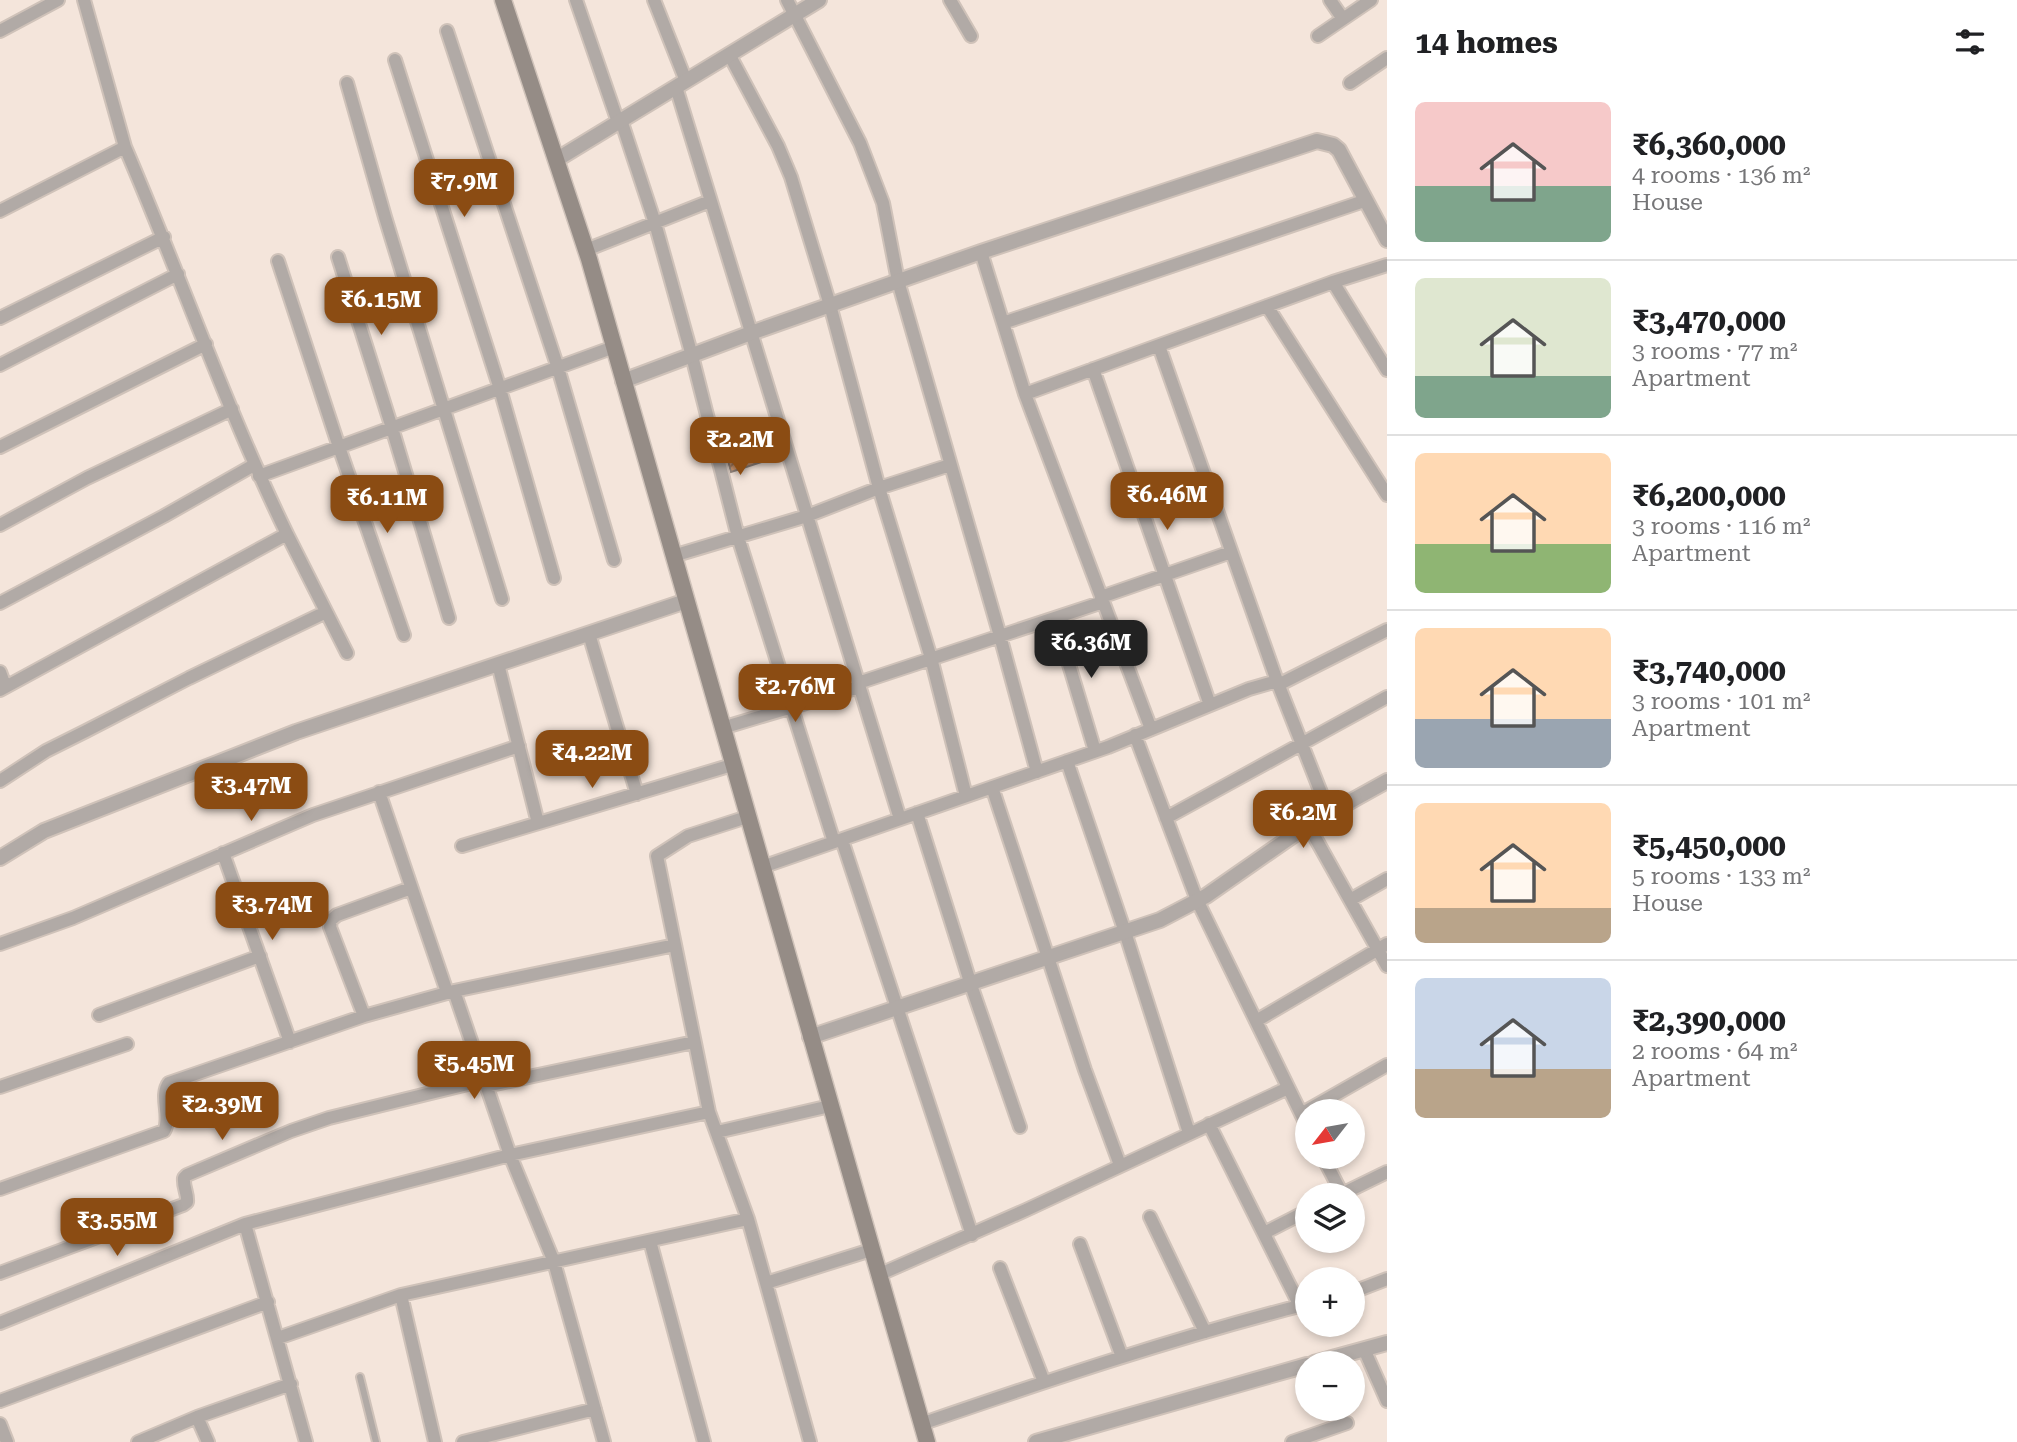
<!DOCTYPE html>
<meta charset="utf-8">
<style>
body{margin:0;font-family:"Roboto Serif",serif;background:#f2f2f2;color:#202124;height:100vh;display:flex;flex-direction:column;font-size:26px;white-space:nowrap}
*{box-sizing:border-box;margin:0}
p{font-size:23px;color:#757577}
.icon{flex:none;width:38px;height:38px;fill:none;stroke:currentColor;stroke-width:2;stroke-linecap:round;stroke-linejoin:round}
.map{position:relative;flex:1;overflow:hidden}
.sheet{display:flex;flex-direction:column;background:#fff;width:630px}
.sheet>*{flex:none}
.needle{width:46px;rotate:239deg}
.fabs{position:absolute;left:1295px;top:1099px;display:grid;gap:14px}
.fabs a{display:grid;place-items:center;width:70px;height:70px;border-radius:50%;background:#fff;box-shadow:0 4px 10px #0003;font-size:35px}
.price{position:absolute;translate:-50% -60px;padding:0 16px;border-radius:14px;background:#8b4c13;color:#fff;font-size:23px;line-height:46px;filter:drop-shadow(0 2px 4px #0008)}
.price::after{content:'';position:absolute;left:50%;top:42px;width:21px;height:16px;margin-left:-10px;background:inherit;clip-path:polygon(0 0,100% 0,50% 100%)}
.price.active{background:#222;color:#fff}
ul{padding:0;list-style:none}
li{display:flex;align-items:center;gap:21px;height:175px;padding:0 28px}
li+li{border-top:2px solid #e0e0e0}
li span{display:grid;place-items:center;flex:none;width:196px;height:140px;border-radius:10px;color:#555}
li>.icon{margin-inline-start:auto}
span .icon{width:84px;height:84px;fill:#fffc;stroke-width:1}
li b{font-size:30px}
h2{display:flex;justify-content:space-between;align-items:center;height:84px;padding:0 28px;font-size:30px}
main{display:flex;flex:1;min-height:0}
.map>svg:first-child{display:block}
</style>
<main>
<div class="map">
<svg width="1387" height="1442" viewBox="0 0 1387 1442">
<defs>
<pattern id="building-hatch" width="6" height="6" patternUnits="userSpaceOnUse" patternTransform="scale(1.75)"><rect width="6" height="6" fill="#e1a479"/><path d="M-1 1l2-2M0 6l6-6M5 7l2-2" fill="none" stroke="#b68563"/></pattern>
</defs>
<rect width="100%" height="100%" fill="#f4e5db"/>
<!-- building -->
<path fill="url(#building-hatch)" stroke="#978980" stroke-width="2" d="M762,442L768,460L731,472L726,454Z"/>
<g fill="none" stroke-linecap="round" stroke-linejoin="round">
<defs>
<path id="service" d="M360,1377L376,1442"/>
<path id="minor" d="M84,0L125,147
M576,0L618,122
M654,0L686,81
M787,0L860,143L883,203L898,281L1000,636L1037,772
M950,0L971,36
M1330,0L1343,19
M0,31L58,0
M447,31L558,368L614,560
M1318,36L1371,0
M729,54L778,146L791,177L830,305L879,488L931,658L966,796
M395,60L500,389L554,578
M347,83L385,217L502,599
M1350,83L1387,58
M676,87L900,819
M621,120L655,223L692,356L738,537L834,842
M0,211L125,147C180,275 226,408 287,534L0,690
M586,250L710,201
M981,252L1025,394L1151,729
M338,257L392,428L449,618
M278,261L339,447L404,635
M1333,282L1387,370
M1267,306L1387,495
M0,318L164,237
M1003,323L1364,201
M1159,346L1277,681L1329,813
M0,365L178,274
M1093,369L1210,705
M1025,394L1333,282L1387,265
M0,447L206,344
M259,476L614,347
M0,525L87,478L232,409
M287,534L347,653
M673,556L807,516L879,488L950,465
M1101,597L1231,552
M0,603L164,516L254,465
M1055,618L1095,751
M589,634L637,794
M498,664L538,823
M0,672L5,686
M858,683L1103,602
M1278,685L1387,630
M722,728L859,687
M1135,735L1197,900L1307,1126
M1067,761L1125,932L1189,1133
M0,781L46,751L86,731L189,678L326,612
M992,787L1085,1070L1120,1165
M379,792L447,992
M917,813L971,985L1020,1127
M1166,818L1387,697
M1308,825L1387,966
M842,840L972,1235
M462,846L732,765
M223,853L290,1042
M762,867L1108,747L1249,689L1277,681
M1350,900L1387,879
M0,944L73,918L313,815L519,746
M99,1015L260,956
M364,1016L330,927L331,920L337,915L411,888
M1256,1021L1387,944
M486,1086L694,1042
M0,1087L127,1044
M709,1112L657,856L688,836L747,817
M1301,1114L1387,1065
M1209,1124L1300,1306
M717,1132L830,1106
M1323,1157L1342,1194
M0,1189L164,1131C172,1117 159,1096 169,1083L364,1016L454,991
M1340,1195L1387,1172
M1150,1217L1205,1332
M1264,1233L1307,1211
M650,1241L704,1442
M1080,1244L1122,1357
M1000,1268L1044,1382
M0,1273L183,1205L187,1202C188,1194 183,1187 184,1178L187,1175L291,1131L329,1118L484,1080
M878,1275L1026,1210L1288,1088
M766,1283L810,1442
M1353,1292L1387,1279
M0,1323L245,1224
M278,1338L401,1295
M1364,1349L1387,1401
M0,1401L268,1302
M197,1417L208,1442
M0,1424L7,1442
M921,1424C1049,1380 1177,1337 1307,1304
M138,1442L197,1417L291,1384
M306,1442L245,1224L510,1155L709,1112L748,1219L766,1283L871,1250
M435,1442L401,1295L748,1219
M463,1442L595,1409
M604,1442L554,1262L510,1155L454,991L675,945
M1292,1442L1347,1423"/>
<path id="tertiary" d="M556,160L819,0
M623,381L751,333L981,252L1317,141L1333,145L1339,150L1387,240
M0,858L44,831L296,732L686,601
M810,1037L1160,920L1206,896L1308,825L1387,781
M1314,1363L1387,1343
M1036,1442L1307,1365"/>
<path id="secondary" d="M503,0L589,259L927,1442"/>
</defs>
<!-- service casing -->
<use href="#service" stroke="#cfc2b9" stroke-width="10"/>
<!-- minor casing -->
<use href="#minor" stroke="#cfc2b9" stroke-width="16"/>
<!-- tertiary casing -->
<use href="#tertiary" stroke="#cfc2b9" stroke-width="18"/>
<!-- secondary casing -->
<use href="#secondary" stroke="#cfc2b9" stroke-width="19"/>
<!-- service -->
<use href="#service" stroke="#b1aaa6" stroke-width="6"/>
<!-- minor -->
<use href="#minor" stroke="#b1aaa6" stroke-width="12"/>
<!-- tertiary -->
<use href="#tertiary" stroke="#b1aaa6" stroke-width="14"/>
<!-- secondary -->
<use href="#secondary" stroke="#958c86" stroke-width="16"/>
</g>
</svg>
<div class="fabs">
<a><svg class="needle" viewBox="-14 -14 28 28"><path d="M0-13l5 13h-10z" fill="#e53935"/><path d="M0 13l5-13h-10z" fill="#757577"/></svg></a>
<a><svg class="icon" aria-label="layers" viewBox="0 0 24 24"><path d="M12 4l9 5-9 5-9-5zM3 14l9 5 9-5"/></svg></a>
<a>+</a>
<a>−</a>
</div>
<b class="price" style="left:464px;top:219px">₹7.9M</b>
<b class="price" style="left:381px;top:337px">₹6.15M</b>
<b class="price" style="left:740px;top:477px">₹2.2M</b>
<b class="price" style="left:1167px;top:532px">₹6.46M</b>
<b class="price" style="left:387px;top:535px">₹6.11M</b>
<b class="price active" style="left:1091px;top:680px">₹6.36M</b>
<b class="price" style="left:795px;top:724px">₹2.76M</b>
<b class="price" style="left:592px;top:790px">₹4.22M</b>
<b class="price" style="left:251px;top:823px">₹3.47M</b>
<b class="price" style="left:1303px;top:850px">₹6.2M</b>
<b class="price" style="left:272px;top:942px">₹3.74M</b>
<b class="price" style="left:474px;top:1101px">₹5.45M</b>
<b class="price" style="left:222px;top:1142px">₹2.39M</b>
<b class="price" style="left:117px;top:1258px">₹3.55M</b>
</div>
<section class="sheet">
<h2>14 homes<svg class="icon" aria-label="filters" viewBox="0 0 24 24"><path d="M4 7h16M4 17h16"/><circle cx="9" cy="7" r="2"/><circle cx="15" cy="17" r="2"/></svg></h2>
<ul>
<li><span style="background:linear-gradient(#f6c9c9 60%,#7fa58c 0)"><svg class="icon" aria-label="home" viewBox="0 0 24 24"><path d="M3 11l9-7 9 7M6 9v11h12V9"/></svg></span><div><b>₹6,360,000</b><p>4 rooms · 136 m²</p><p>House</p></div></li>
<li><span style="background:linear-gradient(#dfe7d0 70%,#7fa58c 0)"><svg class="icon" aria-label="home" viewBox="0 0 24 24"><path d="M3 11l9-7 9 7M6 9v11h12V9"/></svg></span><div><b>₹3,470,000</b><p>3 rooms · 77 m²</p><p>Apartment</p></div></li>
<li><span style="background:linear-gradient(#ffd9b3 65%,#8fb573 0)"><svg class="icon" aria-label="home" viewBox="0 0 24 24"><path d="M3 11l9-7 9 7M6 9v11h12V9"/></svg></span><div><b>₹6,200,000</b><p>3 rooms · 116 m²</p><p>Apartment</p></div></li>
<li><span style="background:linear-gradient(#ffd9b3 65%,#9aa5b1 0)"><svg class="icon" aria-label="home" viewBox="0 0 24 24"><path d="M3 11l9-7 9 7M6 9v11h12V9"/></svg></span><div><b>₹3,740,000</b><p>3 rooms · 101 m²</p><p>Apartment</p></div></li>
<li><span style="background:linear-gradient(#ffd9b3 75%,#b9a48a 0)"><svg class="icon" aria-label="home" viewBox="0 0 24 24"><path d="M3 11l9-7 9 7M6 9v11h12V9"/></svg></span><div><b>₹5,450,000</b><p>5 rooms · 133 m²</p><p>House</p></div></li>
<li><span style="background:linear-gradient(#c9d6e8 65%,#b9a48a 0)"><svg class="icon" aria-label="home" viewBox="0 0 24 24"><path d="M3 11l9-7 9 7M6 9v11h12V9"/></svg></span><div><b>₹2,390,000</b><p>2 rooms · 64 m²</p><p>Apartment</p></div></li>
</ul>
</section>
</main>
